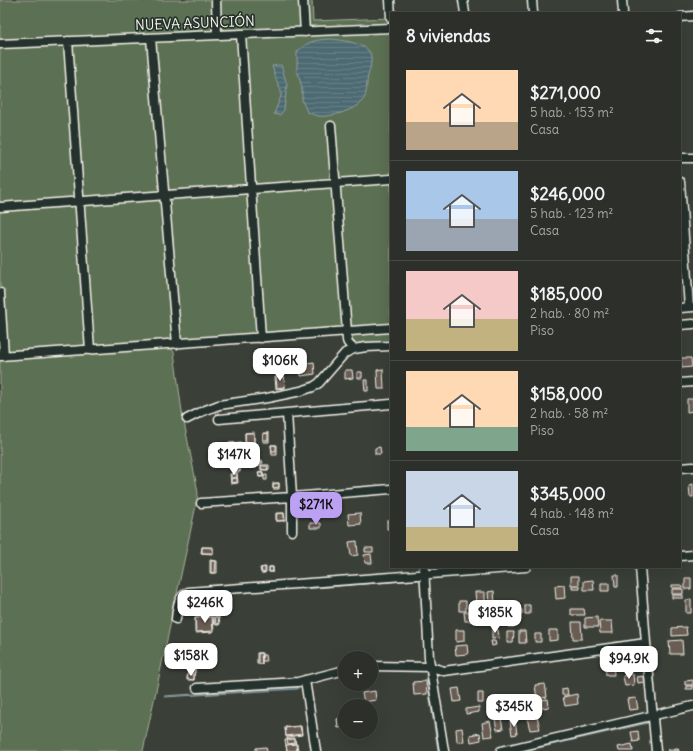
<!DOCTYPE html>
<html lang="es">
<meta charset="utf-8">
<style>
body{margin:0;font-family:Delius,sans-serif;background:#383b36;color:#f1f3f6;height:100vh;display:flex;flex-direction:column;font-size:15px;white-space:nowrap}
*{box-sizing:border-box;margin:0}
p{font-size:13px;color:#a6a9a8}
.icon{flex:none;width:22px;height:22px;fill:none;stroke:currentColor;stroke-width:2;stroke-linecap:round;stroke-linejoin:round}
.map{position:relative;flex:1;overflow:hidden}
.details{position:absolute;left:390px;top:12px;width:291px;height:556px;display:flex;flex-direction:column;background:#2c2f2a;border-radius:0px;box-shadow:0 4px 16px #0002,0 0 0 1px #484a47}
.details>*{flex:none}
.buttons{position:absolute;left:338px;top:651px;display:grid;gap:8px}
.buttons a{display:grid;place-items:center;width:40px;height:40px;border-radius:50%;background:#2c2f2a;box-shadow:0 4px 16px #0002,0 0 0 1px #484a47;font-size:20px}
.price{position:absolute;translate:-50% -34px;padding:0 9px;border-radius:8px;background:#fff;color:#222;font-size:13px;line-height:26px;filter:drop-shadow(0 1px 2px #0008)}
.price::after{content:'';position:absolute;left:50%;top:24px;width:12px;height:9px;margin-left:-6px;background:inherit;clip-path:polygon(0 0,100% 0,50% 100%)}
.price.current{background:#bca0f2;color:#111}
ul{padding:0;list-style:none}
li{display:flex;align-items:center;gap:12px;height:100px;padding:0 16px}
li+li{border-top:1px solid #484a47}
li span{display:grid;place-items:center;flex:none;width:112px;height:80px;border-radius:0px;color:#555}
li>.icon{margin-inline-start:auto}
span .icon{width:48px;height:48px;fill:#fffc;stroke-width:1}
li b{font-size:17px}
h2{display:flex;justify-content:space-between;align-items:center;height:48px;padding:0 16px;font-size:17px}
.map>svg:first-child{display:block}
</style>
<div class="map">
<svg width="693" height="751" viewBox="0 0 693 751">
<defs>
<pattern id="water-rules" width="6" height="5" patternUnits="userSpaceOnUse"><rect width="6" height="5" fill="#4e6a73"/><path d="M0 2.5h6" fill="none" stroke="#688087"/></pattern>
</defs>
<rect width="100%" height="100%" fill="#3a3f38"/>
<filter id="ink" filterUnits="userSpaceOnUse"><feTurbulence type="fractalNoise" baseFrequency=".025" numOctaves="2"/><feDisplacementMap in="SourceGraphic" scale="8" xChannelSelector="R" yChannelSelector="G"/><feConvolveMatrix kernelMatrix="1 2 1 2 8 2 1 2 1" color-interpolation-filters="sRGB"/></filter>
<g filter="url(#ink)">
<!-- green -->
<path fill="#5c7053" stroke="#a8b09e" d="M0,0H312L313,21L391,18V343L353,346L352,335L0,357Z
M168,348L172,349L174,352L182,412L197,487L198,493L195,510L143,751H0V358Z"/>
<!-- water -->
<path fill="url(#water-rules)" stroke="#90a0a2" d="M330,39C341,40 359,42 368,50C374,56 370,68 368,76C366,83 368,94 363,100C356,110 330,118 318,116C314,115 310,113 307,112L302,100V88L297,70V52C308,41 314,40 330,39Z
M281,65L287,85L284,110L280,115L274,114L281,96V90L278,85L272,66Z
M418,579V580L302,589Z
M426,674H427L439,751H438Z
M298,687V689L164,697V696Z
M647,722L648,723L525,751H521Z"/>
<!-- building -->
<path fill="#675c52" stroke="#f4f1e8" d="M681,358H691L692,367L682,368Z
M314,362L315,374L301,376L300,364Z
M383,369L384,389H378L377,370Z
M345,370H352L353,378L345,379Z
M357,372H362V378H357Z
M284,376L285,387L277,388L276,377Z
M284,376L285,388L276,389L275,377Z
M364,380H368V391H365Z
M687,399H693V411L687,412Z
M254,432V446H246L245,433Z
M245,433H254V443H245Z
M263,433H269V442H263Z
M268,433V440H263V434Z
M241,442L242,452H228V443Z
M246,443L254,444L253,446H246Z
M228,444H242V453H228Z
M271,445H277V455H272Z
M271,445H276V451H272Z
M380,447L381,454H375V448Z
M245,458H254V465H245Z
M245,459H254V463L245,464Z
M262,460L263,463H257V461Z
M257,461H261V465H257Z
M261,465H269V470L261,469Z
M261,466H267L268,470H261Z
M235,468H240V471L235,472Z
M235,468H240V472H235Z
M262,471L263,476L259,477L258,472Z
M258,472H263L264,477H259Z
M237,473L238,483L231,484L230,474Z
M231,474H237V477L231,478Z
M264,475H267V480H264Z
M237,478V482L231,483V479Z
M273,483H279V489H273Z
M279,483V487L273,488V484Z
M693,484V497H690L689,485Z
M276,513H284V521H276Z
M284,513L285,520L277,521L276,514Z
M360,513L361,524L349,525L348,514Z
M387,521H391V529H387Z
M310,523H321V528H310Z
M357,541L358,555L351,556L349,542Z
M202,547H213V554L201,553Z
M202,547L213,548V553H202Z
M365,548H373V552H365Z
M371,554L372,563H365L364,555Z
M210,560L216,561L215,573H210Z
M211,561H217V573H211Z
M265,567V573H261L260,568Z
M266,567V572L262,573L261,568Z
M269,567H273V572H269Z
M269,567H273V572H269Z
M614,575H618V587H615Z
M571,576H579V585H571Z
M685,578H691V589H685Z
M593,580L594,590H584V581Z
M601,583H609V591H601Z
M564,585L565,598L556,599L555,586Z
M672,585H682V588H672Z
M572,586H580V589H572Z
M672,589H683V594H672Z
M494,591L495,604L489,605L488,592Z
M475,592H485V602L476,603Z
M672,595H683V598H672Z
M691,599V613H686V600Z
M459,601H466V611H459Z
M525,605H530V614H525Z
M571,609H584L585,615H571Z
M517,610H522V615H517Z
M464,612H473V621H465Z
M213,616L214,631L196,632L195,618Z
M215,616H218L219,625H216Z
M212,617L213,632L195,633V618Z
M214,617H219L220,624H214Z
M508,617H514V627H508Z
M597,617L598,627H585V618Z
M599,621H612L613,633H600Z
M572,622H581L582,639H573Z
M686,627L687,635L672,636V628Z
M456,630H464V641L456,642Z
M492,630H498L499,638L492,639Z
M549,630H558V640L549,641Z
M519,631H525L526,643H519Z
M507,632H514L513,643H507Z
M535,634H541V642H535Z
M682,640L683,654H670L669,641Z
M491,641H495L496,645L492,646Z
M467,645L468,654L456,655L455,646Z
M257,653H262V664H257Z
M258,653H261L262,664H258Z
M189,654L194,655L193,665L188,664Z
M638,654V657L632,658V655Z
M189,655H194L193,665L188,664Z
M262,655H265L266,661H262Z
M631,658L632,669L625,670L624,659Z
M605,663H613L614,675H606Z
M188,666L195,667V673H188Z
M188,667L195,668L194,680H187Z
M188,674L194,675V680L187,679Z
M633,674L634,685L625,686L623,676Z
M644,676L645,682L638,683L637,677Z
M693,680V685H685V681Z
M426,681L427,694L414,695L413,682Z
M545,684L547,697L537,699L535,685Z
M686,686H693V689H686Z
M459,688L461,701L454,702L452,689Z
M567,688L568,695H562V689Z
M375,691L376,700L364,702L362,693Z
M478,693H483V703H478Z
M577,694L578,704L565,706L563,697Z
M636,698L638,709L629,710L627,699Z
M548,699L549,707L536,709L535,701Z
M479,707V712L466,714V709Z
M537,716L540,729L530,730L527,718Z
M345,717V727L338,728L337,719Z
M501,718L503,729L497,730L495,719Z
M515,720L517,734L512,735L510,721Z
M490,721L493,736L484,737L482,723Z
M300,726L302,735L286,737L285,728Z
M301,726L302,734L286,736L285,727Z
M462,728L464,741L457,742L456,729Z
M638,731L639,741L633,742L631,732Z
M480,733L481,740L471,742L470,735Z
M287,738H295V743L288,744Z
M295,739L297,751H287L285,740Z
M297,744L298,751H287L286,745Z
M632,744L633,751H619L618,747Z
M266,747L267,751H256V748Z
M678,748L679,751H668V749Z"/>
<g fill="none" stroke-linecap="round" stroke-linejoin="round">
<defs>
<path id="minor" d="M216,0L217,35
M303,0L305,32
M390,0L391,18
M463,0L465,13
M532,0L533,13
M622,0L623,13
M680,17L693,16
M241,34L261,338
M151,38L177,344
M68,41L90,350
M0,44L391,28
M331,126L347,332C346,342 347,343 354,349
M680,158H693
M680,182L689,307
M0,207L391,179
M0,293L4,356
M680,308L693,307
M680,325L693,324
M0,356L391,328
M680,383L693,382
M287,413L292,497V531
M187,419L203,411L219,405L267,398L301,391L313,387L319,383L345,353L354,349L366,347L391,346
M219,419L391,404
M680,468L693,467
M201,503L292,497L391,489
M680,556L693,555
M424,567L429,658L444,751
M640,567L646,643L656,751
M176,619C177,609 178,596 188,592L526,567
M371,666L431,667L444,671L646,643
M305,680L316,751
M197,688L298,682L345,670
M501,751L693,706"/>
</defs>
<!-- minor casing -->
<use href="#minor" stroke="#f4f1e8" stroke-width="11"/>
<!-- minor -->
<use href="#minor" stroke="#26332d" stroke-width="8"/>
</g>
</g>
<g text-anchor="middle" stroke-width="3.5" stroke-linejoin="round" paint-order="stroke">
<!-- street labels -->
<g font-size="14" fill="#f4f1e8" stroke="#26332d">
<text transform="translate(195 23) rotate(-2)" y="5">NUEVA ASUNCIÓN</text>
</g>
</g>
</svg>
<div class="buttons">
<a>+</a>
<a>−</a>
</div>
<b class="price" style="left:280px;top:382px">$106K</b>
<b class="price" style="left:234px;top:476px">$147K</b>
<b class="price current" style="left:316px;top:526px">$271K</b>
<b class="price" style="left:205px;top:624px">$246K</b>
<b class="price" style="left:495px;top:634px">$185K</b>
<b class="price" style="left:191px;top:677px">$158K</b>
<b class="price" style="left:629px;top:680px">$94.9K</b>
<b class="price" style="left:514px;top:728px">$345K</b>
<section class="details">
<h2>8 viviendas<svg class="icon" aria-label="filters" viewBox="0 0 24 24"><path d="M4 7h16M4 17h16"/><circle cx="9" cy="7" r="2"/><circle cx="15" cy="17" r="2"/></svg></h2>
<ul>
<li><span style="background:linear-gradient(#ffd9b3 65%,#b9a48a 0)"><svg class="icon" aria-label="home" viewBox="0 0 24 24"><path d="M3 11l9-7 9 7M6 9v11h12V9"/></svg></span><div><b>$271,000</b><p>5 hab. · 153 m²</p><p>Casa</p></div></li>
<li><span style="background:linear-gradient(#a9c7e8 60%,#9aa5b1 0)"><svg class="icon" aria-label="home" viewBox="0 0 24 24"><path d="M3 11l9-7 9 7M6 9v11h12V9"/></svg></span><div><b>$246,000</b><p>5 hab. · 123 m²</p><p>Casa</p></div></li>
<li><span style="background:linear-gradient(#f6c9c9 60%,#c2b280 0)"><svg class="icon" aria-label="home" viewBox="0 0 24 24"><path d="M3 11l9-7 9 7M6 9v11h12V9"/></svg></span><div><b>$185,000</b><p>2 hab. · 80 m²</p><p>Piso</p></div></li>
<li><span style="background:linear-gradient(#ffd9b3 70%,#7fa58c 0)"><svg class="icon" aria-label="home" viewBox="0 0 24 24"><path d="M3 11l9-7 9 7M6 9v11h12V9"/></svg></span><div><b>$158,000</b><p>2 hab. · 58 m²</p><p>Piso</p></div></li>
<li><span style="background:linear-gradient(#c9d6e8 70%,#c2b280 0)"><svg class="icon" aria-label="home" viewBox="0 0 24 24"><path d="M3 11l9-7 9 7M6 9v11h12V9"/></svg></span><div><b>$345,000</b><p>4 hab. · 148 m²</p><p>Casa</p></div></li>
</ul>
</section>
</div>
